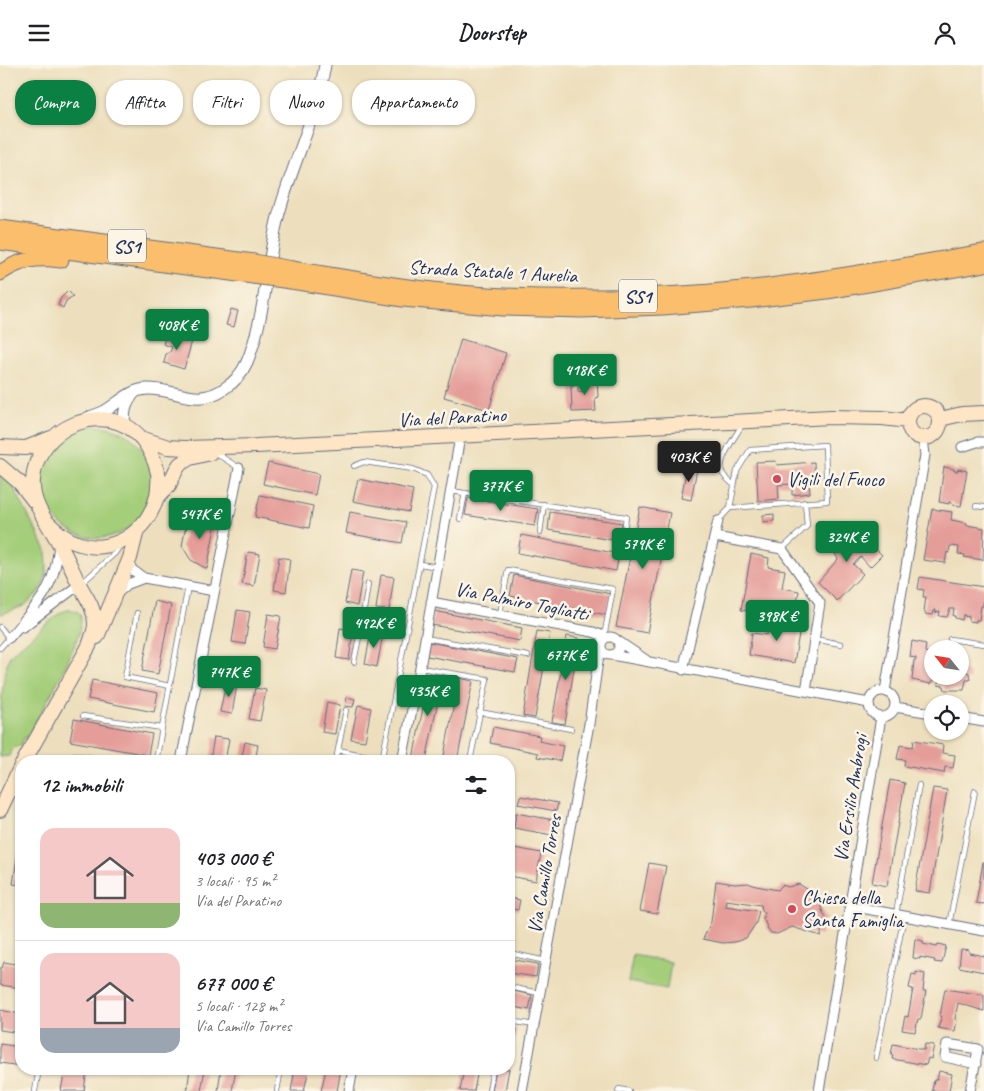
<!DOCTYPE html>
<html lang="it">
<meta charset="utf-8">
<style>
body{margin:0;font-family:Caveat,sans-serif;background:#f2f2f2;color:#202124;height:100vh;display:flex;flex-direction:column;font-size:19px;white-space:nowrap}
*{box-sizing:border-box;margin:0}
p{font-size:16px;color:#757577}
.icon{flex:none;width:28px;height:28px;fill:none;stroke:currentColor;stroke-width:2;stroke-linecap:round;stroke-linejoin:round}
.map{position:relative;flex:1;overflow:hidden}
.details{position:absolute;left:15px;top:690px;width:500px;height:320px;display:flex;flex-direction:column;background:#fff;border-radius:20px;box-shadow:0 1px 4px #0004}
.details>*{flex:none}
.banner{position:absolute;left:15px;top:15px;width:500px;height:45px;display:flex;gap:10px}
.needle{width:32px;rotate:300deg}
.controls{position:absolute;left:924px;top:575px;display:grid;gap:10px}
.controls a{display:grid;place-items:center;width:45px;height:45px;border-radius:50%;background:#fff;box-shadow:0 1px 4px #0004;font-size:25px}
.price{position:absolute;translate:-50% -42px;padding:0 11px;border-radius:5px;background:#0b8043;color:#fff;font-size:16px;line-height:32px;filter:drop-shadow(0 1px 2px #0008)}
.price::after{content:'';position:absolute;left:50%;top:30px;width:15px;height:11px;margin-left:-8px;background:inherit;clip-path:polygon(0 0,100% 0,50% 100%)}
.price.on{background:#222;color:#fff}
ul{padding:0;list-style:none}
li{display:flex;align-items:center;gap:15px;height:125px;padding:0 25px}
li+li{border-top:1px solid #e0e0e0}
li span{display:grid;place-items:center;flex:none;width:140px;height:100px;border-radius:15px;color:#555}
li>.icon{margin-inline-start:auto}
span .icon{width:60px;height:60px;fill:#fffc;stroke-width:1}
li b{font-size:21px}
h2{display:flex;justify-content:space-between;align-items:center;height:60px;padding:0 25px;font-size:21px}
.chip{padding:0 18px;border-radius:20px;background:#fff;box-shadow:0 1px 4px #0004;font-size:18px;line-height:45px}
.chip.on{background:#0b8043;color:#fff}
header{display:flex;justify-content:space-between;align-items:center;height:65px;padding:0 25px;background:#fff;font-size:22px;font-weight:800}
.map>svg:first-child{display:block}
</style>
<header><svg class="icon" aria-label="menu" viewBox="0 0 24 24"><path d="M4 6h16M4 12h16M4 18h16"/></svg>Doorstep<svg class="icon" aria-label="person" viewBox="0 0 24 24"><circle cx="12" cy="8" r="4"/><path d="M4 21q1-7 8-7t8 7"/></svg></header>
<div class="map">
<svg width="984" height="1026" viewBox="0 0 984 1026">
<rect width="100%" height="100%" fill="#fcf5e5"/>
<filter id="ink" filterUnits="userSpaceOnUse"><feTurbulence type="fractalNoise" baseFrequency=".02" numOctaves="2"/><feDisplacementMap in="SourceGraphic" scale="10" xChannelSelector="R" yChannelSelector="G"/><feConvolveMatrix kernelMatrix="1 2 1 2 8 2 1 2 1" color-interpolation-filters="sRGB"/></filter>
<filter id="wash" filterUnits="userSpaceOnUse"><feTurbulence type="fractalNoise" baseFrequency=".0096" numOctaves="4" result="noise"/><feDisplacementMap in="SourceGraphic" scale="20" xChannelSelector="R" yChannelSelector="G"/><feGaussianBlur stdDeviation="1.12" result="paint"/><feColorMatrix in="noise" values="0 0 0 0 0 0 0 0 0 0 0 0 0 0 0 0 0 1.4 0 .05"/><feComposite in="paint" operator="in"/></filter>
<g filter="url(#wash)">
<rect width="100%" height="100%" fill="#eddfbd"/>
<!-- green -->
<path fill="#a5ce7a" stroke="#607e6c" d="M41 417a56 56 0 1 1 112 0a56 56 0 1 1-112 0Z
M0,408L13,421L46,485L47,501L45,515L38,528L24,541L2,549H0Z
M70,544C73,545 78,546 80,549C90,566 37,654 26,673H24L21,680L14,682L9,691L0,692C0,662 0,614 10,590L61,547Z
M633,890L671,897L667,924L628,917Z"/>
<g id="blocks">
<!-- building -->
<path fill="#e59d99" d="M68,226L73,231L66,236L63,243L58,240L61,233Z
M231,244L238,246L234,262L226,260Z
M187,256L196,257L194,267L185,266Z
M166,270L192,276L184,304L164,298L166,289L170,287L172,282L163,279Z
M461,274L506,288L489,345L444,332Z
M600,296V302L597,310H590L589,304H583L582,297Z
M597,313L598,332L595,333L596,346L572,347L571,320H578V327L583,326L582,314Z
M776,396L777,400L814,397L815,418L809,419L810,428L792,430V419L778,420L779,434L758,436L756,397Z
M268,398L319,409L315,430L263,419Z
M687,402L697,404L691,435L681,433Z
M944,402L954,404V406H958V404L967,406L961,441L953,440V438L949,437V439L939,437Z
M358,414L413,425L409,447L353,436Z
M260,430L313,441L309,463L255,452Z
M468,433L538,444L535,461L465,450Z
M640,442L670,448L647,568L616,562Z
M932,444L952,447L951,455L967,458L966,460L984,463L983,495L964,492L965,490L958,489L959,482L950,481L949,488L947,487L945,498L923,495Z
M350,447L406,457L402,478L346,468Z
M550,447L622,458L619,476L548,465Z
M774,449V456L763,457V450Z
M198,452H217L207,504L191,495L182,481L185,465Z
M521,470L619,489L616,506L518,488Z
M830,470H861L882,490L870,502L861,492L853,499L863,509L837,536L818,517L838,494L832,484Z
M248,487L260,489L254,521L242,519Z
M751,489L769,493L768,502L785,505L782,523L799,526L794,555L767,550L766,555L758,553L759,548L741,545Z
M279,492L290,494L286,527L274,525Z
M351,505L363,507L357,541L345,538Z
M381,510L394,512L389,545L376,544Z
M514,510L611,529L607,550L510,531Z
M920,512L984,522L983,541H981L979,555H976V557L969,556V551L965,552V550H963L962,555L955,553V551H953L954,544H950L947,552L939,551L940,546L935,548L936,545H934L933,550L925,549V546H924L926,532H923L924,525L918,524Z
M155,536L171,540L158,609L142,606Z
M237,545L250,547L245,579L232,577Z
M434,546L522,563L520,576L432,560Z
M268,549L281,551L275,584L263,582Z
M784,554L801,557L794,598L749,590L752,568L767,570L768,561L783,563Z
M340,563L353,565L349,595L336,593Z
M537,566L550,568L535,653L523,651Z
M371,567L383,569L377,602L365,599Z
M567,571L579,573L565,659L552,657Z
M912,576L926,579L925,587L932,589L933,617H931V619L912,615L914,595H916V593L910,592Z
M429,577L518,594L515,607L427,591Z
M960,602H964V606L969,608L970,615H966L964,625H945L944,621L938,620L939,611H960Z
M430,607L443,610L426,696L413,694Z
M459,613L473,616L457,696H443Z
M92,615L158,628L154,647L88,634Z
M226,617L237,620L232,649L220,647Z
M255,623L266,625L260,656L249,654Z
M347,632L355,634L353,642L345,641Z
M327,637L340,640L335,669L322,667Z
M358,640L371,643L365,676L351,674Z
M74,654L152,669L148,690L70,676Z
M493,662L540,671L539,676L563,681L560,696L537,692L538,688L490,678Z
M214,672L229,674L225,696H210Z
M914,675L943,680L942,688L955,690L953,703L945,702L944,708L904,701L905,695L897,694L900,680L913,682Z
M245,677L258,680L255,696H241Z
M890,715L905,718L887,821L872,818Z
M933,723L947,725L930,828L915,826Z
M520,731L558,738L556,746L518,739Z
M516,748L554,755L552,770L514,763Z
M510,782L541,788L536,816L509,811Z
M18,787L21,788V820L13,819Z
M983,797H984V839L976,838Z
M649,798L666,801L657,849L640,846Z
M716,816L735,819L748,818L756,821L778,825L782,820L788,822L799,819L807,824L813,825L817,829L823,848L827,854L822,856L821,871L792,862L777,869L771,868L768,864L763,853L765,849L762,845L761,840L726,835L725,841L759,846L756,858L746,873L735,877L723,878L703,874L711,857Z
M509,833L520,835L518,845L509,843Z
M915,874L923,876V879L928,880L937,882L938,879L946,881L942,898L934,897L935,895L920,892V894L913,893Z
M961,884L969,885V888L984,891V907L959,902Z
M509,894L538,899L536,912L509,908Z
M4,897L21,900V923L0,920V903H2Z
M916,907L925,909L923,926H926L921,954H918L915,967L902,965L905,951L908,952L913,924L909,923L912,909L916,910Z
M945,924L984,930V946L958,938L955,954L957,955L955,966L938,963L942,951H940Z
M509,925L532,930L529,945L509,941Z
M0,945L21,949V968L0,965Z
M509,962L517,964L510,1002H509Z
M0,979L21,982V1001L0,998Z
M893,979L924,985L925,979L934,980L931,994L928,993L926,1000L892,994L893,990H891Z
M65,1004H87L84,1026H61Z
M190,1004H205L201,1026H187Z
M221,1004H236L232,1026H218Z
M295,1004H309L304,1026H291Z
M326,1004H341L337,1026H321Z
M464,1004H478L474,1026H460Z
M496,1004H509L505,1026H492Z
M939,1006L952,1009L949,1026H932L934,1015H937Z"/>
</g>
</g>
<g filter="url(#ink)">
<use href="#blocks" fill-opacity="0" stroke="#646d7f" stroke-width="1"/>
<g fill="none" stroke-linecap="round" stroke-linejoin="round">
<defs>
<path id="service" d="M214,387L239,403
M354,401L364,397L413,404L427,410L434,422L382,696
M734,420C731,417 725,413 723,409C715,397 737,370 743,358
M451,426L626,452L623,474
M976,441L984,442
M460,454L465,428
M718,456L730,443L737,406L750,385L825,380L827,436L730,443
M540,468L544,439
M782,484L807,461L805,437
M420,499L438,502
M81,519L115,488L120,481
M368,519L362,557L407,565
M137,548L125,612L170,621
M500,549L508,505L613,524L604,572
M0,562L9,573L0,583
M425,573L528,591
M814,574L841,579
M950,574L984,579
M354,597L362,557
M420,603L487,614L470,696
M395,628L414,632
M346,645L338,685L382,694
M479,647L571,664
M83,651L162,663
M74,690L113,696
M156,696L188,521
M336,696L338,685
M896,849L919,720
M949,860L975,726
M509,888L546,896
M509,922L539,928
M509,956L535,960
M876,993L904,851
M35,1026L39,1004
M277,1026L281,1004
M489,1026L493,1004
M618,1026L619,1024L629,1026"/>
<path id="minor" d="M962,382L977,377H984
M715,472L782,484L820,538L806,626
M130,494L131,504L144,513L214,526
M119,527L128,519L144,513
M431,537L593,567L601,570L604,574
M23,562L80,519
M601 581a9 9 0 1 1 18 0a9 9 0 1 1-18 0Z
M9,573C37,539 55,526 59,479
M618,576L646,595
M612,590L869,638
M683,605L718,456
M869 639a13 13 0 1 1 26 0a13 13 0 1 1-26 0Z
M885,626L925,390L923,373
M895,642L932,648
M960,653L984,657
M181,696L239,403
M402,696L420,603L460,372
M851,841L984,866
M349,1026L353,1004
M522,1026L589,659L600,582
M819,1026L881,652
M970,1026L978,984L947,979L945,992L976,999"/>
<path id="tertiary" d="M87,353C93,351 99,349 105,346C119,338 130,324 148,324C177,324 197,343 225,323C235,317 242,308 247,297C265,253 266,203 277,156C290,103 316,54 325,0
M125,361C123,348 125,339 134,328"/>
<path id="secondary" d="M908 357a16 16 0 1 1 32 0a16 16 0 1 1-32 0Z
M940,354L962,349L984,348
M141,373L168,382L184,383L256,381L831,352L882,353L908,356
M0,382L26,383L51,373
M0,401L20,418L34,436
M157,433L169,420L176,405L180,399L190,393L210,388
M97,572L130,493L137,465
M24,696L89,581C91,574 95,566 95,559C95,544 87,533 80,521C73,507 67,493 60,480C49,459 31,440 33,415C36,362 106,332 142,374C151,385 155,396 158,408C159,413 158,418 158,423C155,460 117,491 80,479C66,475 56,466 46,456
M0,745L21,701"/>
<path id="trunk" d="M0,163L254,197
M0,177L253,211
M292,204C362,215 433,228 505,231C587,234 671,232 753,223C831,214 907,200 984,187
M0,208C22,194 35,192 61,195
M291,216L403,234L503,243L582,245L663,242L751,235L827,226L984,199"/>
</defs>
<!-- service casing -->
<use href="#service" stroke="#646d7f" stroke-width="6"/>
<!-- minor casing -->
<use href="#minor" stroke="#646d7f" stroke-width="11"/>
<!-- tertiary casing -->
<use href="#tertiary" stroke="#646d7f" stroke-width="13"/>
<!-- secondary casing -->
<use href="#secondary" stroke="#646d7f" stroke-width="16"/>
<!-- trunk casing -->
<use href="#trunk" stroke="#646d7f" stroke-width="17"/>
<!-- service -->
<use href="#service" stroke="#fff" stroke-width="4.5"/>
<!-- minor -->
<use href="#minor" stroke="#fff" stroke-width="9"/>
<!-- tertiary -->
<use href="#tertiary" stroke="#fff" stroke-width="11"/>
<!-- secondary -->
<use href="#secondary" stroke="#fde5c5" stroke-width="14"/>
<!-- trunk -->
<use href="#trunk" stroke="#fabe6d" stroke-width="15"/>
<defs>
<path id="trunk-bridge" d="M254,197L292,204
M253,211L291,216"/>
</defs>
<!-- trunk-bridge casing -->
<use href="#trunk-bridge" stroke="#646d7f" stroke-width="17" stroke-linecap="butt"/>
<!-- trunk-bridge -->
<use href="#trunk-bridge" stroke="#fabe6d" stroke-width="15"/>
</g>
</g>
<!-- markers -->
<g fill="#d1495b" stroke="#fcf5e5" stroke-width="2">
<circle cx="777" cy="414" r="5"/>
<circle cx="792" cy="844" r="5"/>
</g>
<g text-anchor="middle" stroke-width="5" stroke-linejoin="round" paint-order="stroke">
<!-- shield labels -->
<g fill="#fcf5e5" stroke="#5e6a86" stroke-width="1">
<rect x="108" y="164.5" width="38" height="33" rx="4"/>
<rect x="619" y="214.5" width="38" height="33" rx="4"/>
</g>
<g font-size="19" font-weight="bold" fill="#1b2f5e">
<text x="127" y="188">SS1</text>
<text x="638" y="238">SS1</text>
</g>
<!-- street labels -->
<g font-size="20" fill="#1b2f5e" stroke="#fcf5e5">
<text transform="translate(493 206) rotate(3)" y="7">Strada Statale 1 Aurelia</text>
<text transform="translate(452 352) rotate(-3)" y="7">Via del Paratino</text>
<text transform="translate(522 536) rotate(11)" y="7">Via Palmiro Togliatti</text>
<text transform="translate(850 733) rotate(-81)" y="7">Via Ersilio Ambrogi</text>
<text transform="translate(544 809) rotate(-80)" y="7">Via Camillo Torres</text>
</g>
<!-- poi labels -->
<g font-size="20" fill="#1b2f5e" stroke="#fcf5e5" text-anchor="start">
<text x="787" y="421">Vigili del Fuoco</text>
<text x="802" y="839">Chiesa della<tspan x="802" dy="23">Santa Famiglia</tspan></text>
</g>
</g>
</svg>
<div class="controls">
<a><svg class="needle" viewBox="-14 -14 28 28"><path d="M0-13l5 13h-10z" fill="#e53935"/><path d="M0 13l5-13h-10z" fill="#757577"/></svg></a>
<a><svg class="icon" aria-label="locate" viewBox="0 0 24 24"><circle cx="12" cy="12" r="6"/><path d="M12 2v4M12 18v4M2 12h4M18 12h4"/></svg></a>
</div>
<b class="price" style="left:177px;top:286px">408K €</b>
<b class="price" style="left:585px;top:331px">418K €</b>
<b class="price on" style="left:689px;top:418px">403K €</b>
<b class="price" style="left:501px;top:447px">377K €</b>
<b class="price" style="left:200px;top:475px">547K €</b>
<b class="price" style="left:847px;top:498px">324K €</b>
<b class="price" style="left:643px;top:505px">579K €</b>
<b class="price" style="left:777px;top:577px">398K €</b>
<b class="price" style="left:374px;top:584px">492K €</b>
<b class="price" style="left:566px;top:616px">677K €</b>
<b class="price" style="left:229px;top:633px">747K €</b>
<b class="price" style="left:428px;top:652px">435K €</b>
<div class="banner">
<a class="chip on">Compra</a>
<a class="chip">Affitta</a>
<a class="chip">Filtri</a>
<a class="chip">Nuovo</a>
<a class="chip">Appartamento</a>
</div>
<section class="details">
<h2>12 immobili<svg class="icon" aria-label="filters" viewBox="0 0 24 24"><path d="M4 7h16M4 17h16"/><circle cx="9" cy="7" r="2"/><circle cx="15" cy="17" r="2"/></svg></h2>
<ul>
<li><span style="background:linear-gradient(#f6c9c9 75%,#8fb573 0)"><svg class="icon" aria-label="home" viewBox="0 0 24 24"><path d="M3 11l9-7 9 7M6 9v11h12V9"/></svg></span><div><b>403 000 €</b><p>3 locali · 95 m²</p><p>Via del Paratino</p></div></li>
<li><span style="background:linear-gradient(#f6c9c9 75%,#9aa5b1 0)"><svg class="icon" aria-label="home" viewBox="0 0 24 24"><path d="M3 11l9-7 9 7M6 9v11h12V9"/></svg></span><div><b>677 000 €</b><p>5 locali · 128 m²</p><p>Via Camillo Torres</p></div></li>
</ul>
</section>
</div>
